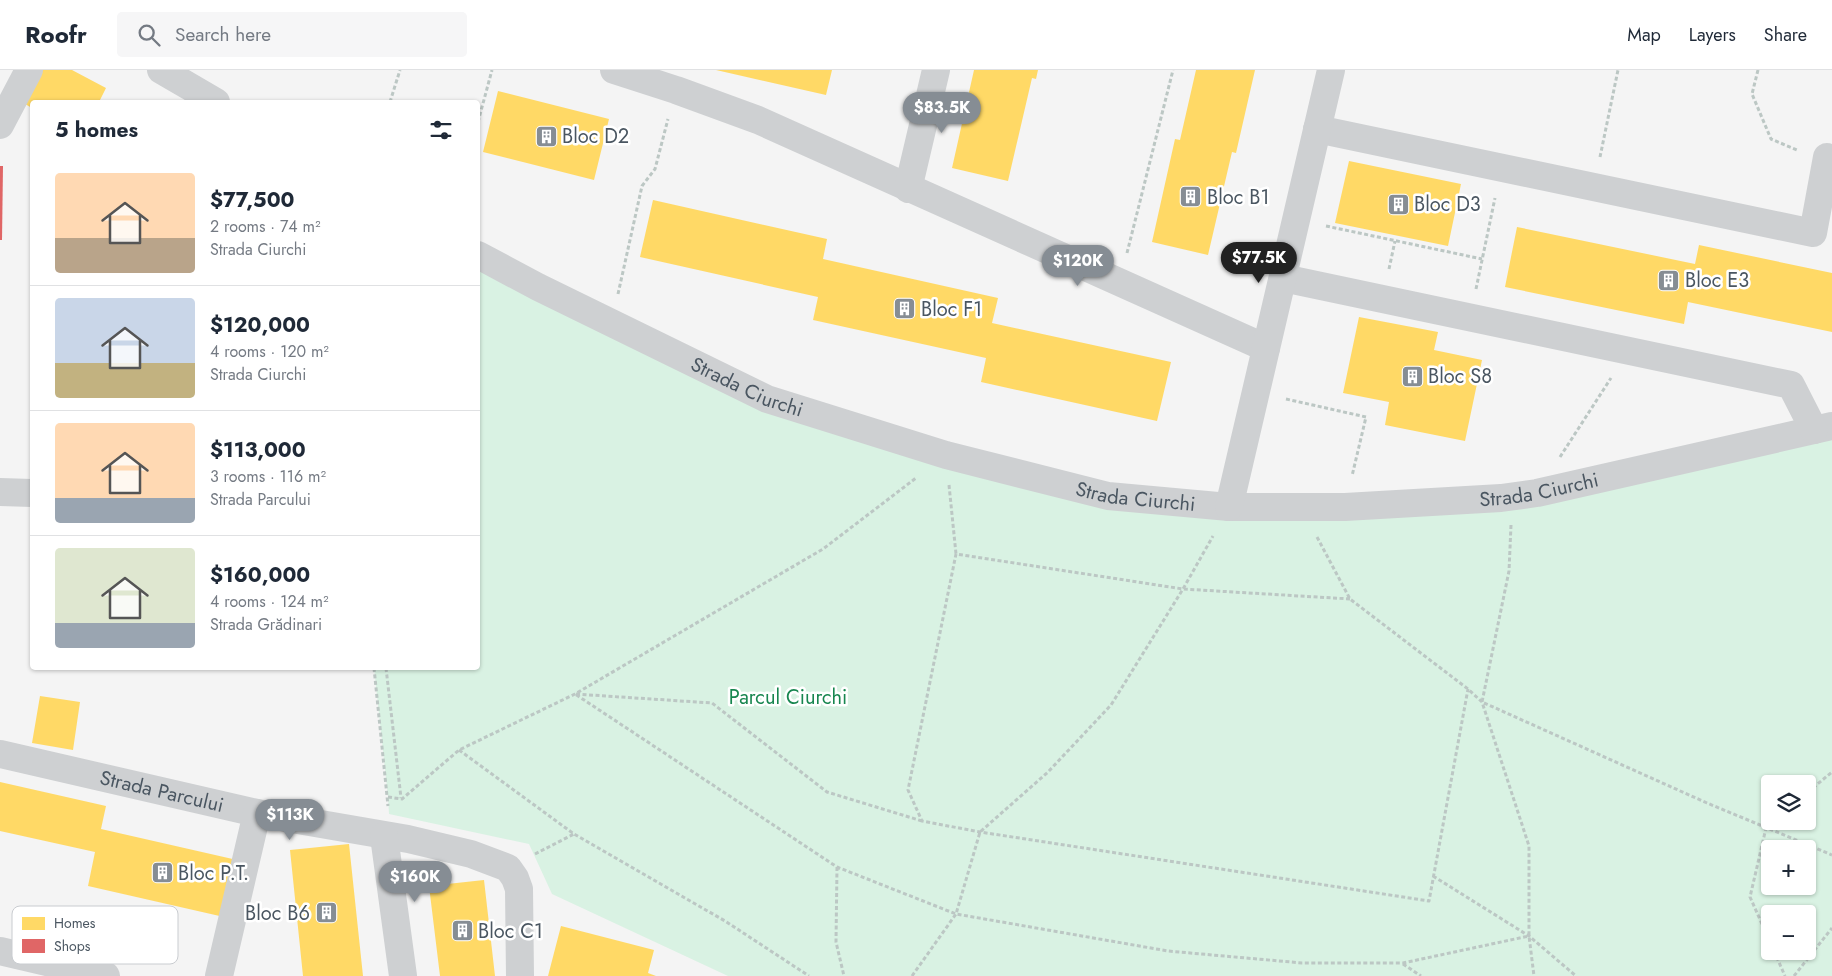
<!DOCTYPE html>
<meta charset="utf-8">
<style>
body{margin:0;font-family:Jost,sans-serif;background:#f6f6f7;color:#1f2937;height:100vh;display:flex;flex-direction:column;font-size:19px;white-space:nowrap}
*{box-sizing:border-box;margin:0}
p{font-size:16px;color:#747a83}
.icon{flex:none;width:28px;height:28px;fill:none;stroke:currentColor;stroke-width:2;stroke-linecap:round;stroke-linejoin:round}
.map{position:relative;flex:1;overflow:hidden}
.side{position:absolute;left:30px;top:30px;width:450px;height:570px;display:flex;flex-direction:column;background:#fff;border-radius:5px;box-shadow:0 1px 4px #0004}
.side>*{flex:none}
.buttons{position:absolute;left:1761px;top:705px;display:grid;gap:10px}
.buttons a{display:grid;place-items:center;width:55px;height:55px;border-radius:5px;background:#fff;box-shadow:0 1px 4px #0004;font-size:25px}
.price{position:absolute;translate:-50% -42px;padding:0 11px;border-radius:18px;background:#868d94;color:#fff;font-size:16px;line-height:32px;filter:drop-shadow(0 1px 2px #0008)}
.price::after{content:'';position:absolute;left:50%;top:30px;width:15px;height:11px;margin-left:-8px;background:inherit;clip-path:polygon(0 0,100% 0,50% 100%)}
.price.on{background:#222;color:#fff}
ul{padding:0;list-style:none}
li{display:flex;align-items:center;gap:15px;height:125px;padding:0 25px}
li+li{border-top:1px solid #e0e1e3}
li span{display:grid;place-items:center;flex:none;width:140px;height:100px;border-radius:5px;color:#555}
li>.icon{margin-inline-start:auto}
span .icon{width:60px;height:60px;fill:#fffc;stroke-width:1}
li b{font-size:21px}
h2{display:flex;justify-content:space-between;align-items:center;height:60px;padding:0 25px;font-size:21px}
header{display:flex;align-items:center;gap:30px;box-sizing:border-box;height:70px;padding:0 25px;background:#fff;border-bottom:1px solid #e0e1e3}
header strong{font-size:24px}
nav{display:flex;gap:28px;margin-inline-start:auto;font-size:18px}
.search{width:350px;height:45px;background:#f6f6f7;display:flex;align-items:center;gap:12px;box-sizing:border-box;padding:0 18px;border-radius:5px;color:#747a83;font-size:19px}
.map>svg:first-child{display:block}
</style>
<header>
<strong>Roofr</strong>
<div class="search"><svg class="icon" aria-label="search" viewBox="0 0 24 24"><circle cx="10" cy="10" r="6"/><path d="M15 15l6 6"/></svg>Search here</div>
<nav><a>Map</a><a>Layers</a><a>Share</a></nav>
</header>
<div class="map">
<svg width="1832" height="906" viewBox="0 0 1832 906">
<rect width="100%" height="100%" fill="#f4f4f4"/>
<!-- green -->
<path fill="#d9f2e3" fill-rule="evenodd" d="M478,184L767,329L1108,426L1501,428L1832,354V906H728L552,824L529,774L389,744L388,727L374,598H478ZM1770,714H1808V751H1770ZM1770,779H1808V816H1770ZM1770,844H1808V881H1770Z"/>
<!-- homes -->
<path fill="#ffd966" d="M42,0H72L106,18L99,32H32V38L25,34Z
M716,0H832L826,25Z
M974,0H1038L1036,9L1032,8L1008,111L952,98Z
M1196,0H1255L1236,83L1232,82L1208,185L1152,172L1175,69L1180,70Z
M498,21L609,49L594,110L483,82Z
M1349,91L1461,114L1448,176L1335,153Z
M653,130L827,169L823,189L998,228L992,253L1171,292L1157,351L981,312L986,288L813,250L818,227L640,187Z
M1517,157L1695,194L1699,175L1832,203V262L1688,232L1684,254L1505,217Z
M1359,247L1438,262L1434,280L1482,290L1465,371L1385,355L1389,332L1343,323Z
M40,626L80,632L73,680L32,673Z
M0,712L106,736L101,759L237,790L224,847L88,816L95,782L0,761Z
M349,774L363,906H303L290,780Z
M484,810L495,906H440L429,816Z
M561,856L654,880L648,903L656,906H548Z"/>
<!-- shops -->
<path fill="#e06666" d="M0,96H3L2,170H0Z"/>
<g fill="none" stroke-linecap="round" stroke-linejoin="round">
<!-- path -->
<path stroke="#bcc7c4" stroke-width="3" stroke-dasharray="4 2.5" stroke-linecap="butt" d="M1758,0L1752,24L1771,69L1797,80
M390,32L400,0
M478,52L492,0
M1600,87L1618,0
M1326,156L1482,189
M1127,183L1173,0
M1389,199L1395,171
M1476,219L1495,128
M618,224L642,116L655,99L668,49
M1286,329L1366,347L1352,406
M1560,387L1611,308
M949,415L956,484
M1511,455L1509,501L1482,632L1707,733L1832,785
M1317,467L1350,529L1468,619L1482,632L1529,776V866L1534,906
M1350,529L1183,519L956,484L908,720L922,751L980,762L1429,831L1468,619
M374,598L388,736
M386,598L401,728
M459,680L574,764L725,851L809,906
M1808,722L1832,702
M388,727L402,729L459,680L575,624L823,479L916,408
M922,751L827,722L712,633L575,624L837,797L956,844L1168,881L1302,893H1403L1529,866
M535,784L574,764
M837,797L836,872L844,906
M1433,806L1529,866L1576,906
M1770,872L1750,827L1766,758L1773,751
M1774,881L1785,906
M1403,894L1421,906
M912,906L956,844L980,762L1048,702L1111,635L1183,519L1213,466
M1794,906L1832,858"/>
<!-- minor -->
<g stroke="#ced0d2" stroke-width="28">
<path d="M161,0L216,32"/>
<path d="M614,0L676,20L758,50L1266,278"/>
<path d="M0,55L29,0"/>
<path d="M1317,59L1813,163L1827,87"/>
<path d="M908,119L936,0"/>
<path id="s1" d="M478,185L538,217L767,329L946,385L1108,426L1229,437H1345L1501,428L1537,423L1832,356"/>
<path d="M1283,208L1791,315L1814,360"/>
<path d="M0,422L32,423"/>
<path d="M1229,437L1331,0"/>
<path id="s2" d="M0,684L257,743L408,769L471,784L508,798L515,808L519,819L520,906"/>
<path d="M384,766L403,906"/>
<path d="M0,881L106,906"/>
<path d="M219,906L257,743"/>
</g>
</g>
<!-- icons -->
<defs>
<symbol id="building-square" viewBox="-11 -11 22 22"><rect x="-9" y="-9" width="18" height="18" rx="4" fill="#868d94" stroke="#fff"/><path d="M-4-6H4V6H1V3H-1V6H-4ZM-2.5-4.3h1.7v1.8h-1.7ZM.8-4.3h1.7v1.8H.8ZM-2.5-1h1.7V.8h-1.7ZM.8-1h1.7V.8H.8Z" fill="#fff"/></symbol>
</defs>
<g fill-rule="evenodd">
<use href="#building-square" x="534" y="54" width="25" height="25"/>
<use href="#building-square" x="1178" y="114" width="25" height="25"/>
<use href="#building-square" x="1386" y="122" width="25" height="25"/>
<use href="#building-square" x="1656" y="198" width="25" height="25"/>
<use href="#building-square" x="892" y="226" width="25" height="25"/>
<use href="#building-square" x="1400" y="294" width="25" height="25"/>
<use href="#building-square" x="150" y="790" width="25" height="25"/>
<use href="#building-square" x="314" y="830" width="25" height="25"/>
<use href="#building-square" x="450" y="848" width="25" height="25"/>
</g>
<g text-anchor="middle" stroke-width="5" stroke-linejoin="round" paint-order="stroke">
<!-- poi labels -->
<g font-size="20" fill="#4a5661" stroke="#fff" text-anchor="start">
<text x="562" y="73">Bloc D2</text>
<text x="1207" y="134">Bloc B1</text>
<text x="1414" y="141">Bloc D3</text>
<text x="1685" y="217">Bloc E3</text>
<text x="921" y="246">Bloc F1</text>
<text x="1428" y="313">Bloc S8</text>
<text x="178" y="810">Bloc P.T.</text>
<text x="310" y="850" text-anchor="end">Bloc B6</text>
<text x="478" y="868">Bloc C1</text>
</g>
<!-- street labels -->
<g font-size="20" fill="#4a5661" stroke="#fff">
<text dy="7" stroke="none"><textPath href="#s1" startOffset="300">Strada Ciurchi</textPath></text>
<text dy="7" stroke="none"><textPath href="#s1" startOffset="1110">Strada Ciurchi</textPath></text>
<text dy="7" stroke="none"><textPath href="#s1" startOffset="705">Strada Ciurchi</textPath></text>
<text dy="7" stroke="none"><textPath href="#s2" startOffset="166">Strada Parcului</textPath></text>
</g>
<!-- park labels -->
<g font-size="20" fill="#17864f" stroke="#fff">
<text x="788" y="634">Parcul Ciurchi</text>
</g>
</g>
<!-- legend -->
<rect x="12" y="836" width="166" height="58" rx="8" fill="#fff" stroke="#c9ccd0" stroke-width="1"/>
<rect x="22" y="847" width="23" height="13" fill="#ffd966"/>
<rect x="22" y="869" width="23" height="14" fill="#e06666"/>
<g font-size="14" fill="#4a5661">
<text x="54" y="858">Homes</text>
<text x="54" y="881">Shops</text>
</g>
</svg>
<div class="buttons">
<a><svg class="icon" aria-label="layers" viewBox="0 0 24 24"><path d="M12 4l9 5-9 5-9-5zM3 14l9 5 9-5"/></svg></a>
<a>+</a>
<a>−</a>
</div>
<b class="price" style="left:942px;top:64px">$83.5K</b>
<b class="price on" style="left:1259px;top:214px">$77.5K</b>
<b class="price" style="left:1078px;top:217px">$120K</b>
<b class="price" style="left:290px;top:771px">$113K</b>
<b class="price" style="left:415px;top:833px">$160K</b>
<section class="side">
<h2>5 homes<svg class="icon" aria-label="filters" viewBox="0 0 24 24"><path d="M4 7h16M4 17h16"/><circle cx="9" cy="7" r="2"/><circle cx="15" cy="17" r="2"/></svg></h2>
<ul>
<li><span style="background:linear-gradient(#ffd9b3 65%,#b9a48a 0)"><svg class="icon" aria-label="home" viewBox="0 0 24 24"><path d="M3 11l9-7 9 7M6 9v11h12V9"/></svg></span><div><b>$77,500</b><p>2 rooms · 74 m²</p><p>Strada Ciurchi</p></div></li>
<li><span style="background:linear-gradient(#c9d6e8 65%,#c2b280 0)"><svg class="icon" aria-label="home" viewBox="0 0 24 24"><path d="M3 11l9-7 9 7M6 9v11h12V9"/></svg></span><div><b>$120,000</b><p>4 rooms · 120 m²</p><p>Strada Ciurchi</p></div></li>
<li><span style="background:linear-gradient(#ffd9b3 75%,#9aa5b1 0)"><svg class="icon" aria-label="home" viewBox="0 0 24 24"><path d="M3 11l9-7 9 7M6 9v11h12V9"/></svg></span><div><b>$113,000</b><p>3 rooms · 116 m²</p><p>Strada Parcului</p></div></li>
<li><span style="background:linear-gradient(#dfe7d0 75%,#9aa5b1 0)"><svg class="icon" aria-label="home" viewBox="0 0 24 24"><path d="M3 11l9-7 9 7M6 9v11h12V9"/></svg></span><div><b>$160,000</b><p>4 rooms · 124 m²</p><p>Strada Grădinari</p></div></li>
</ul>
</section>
</div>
